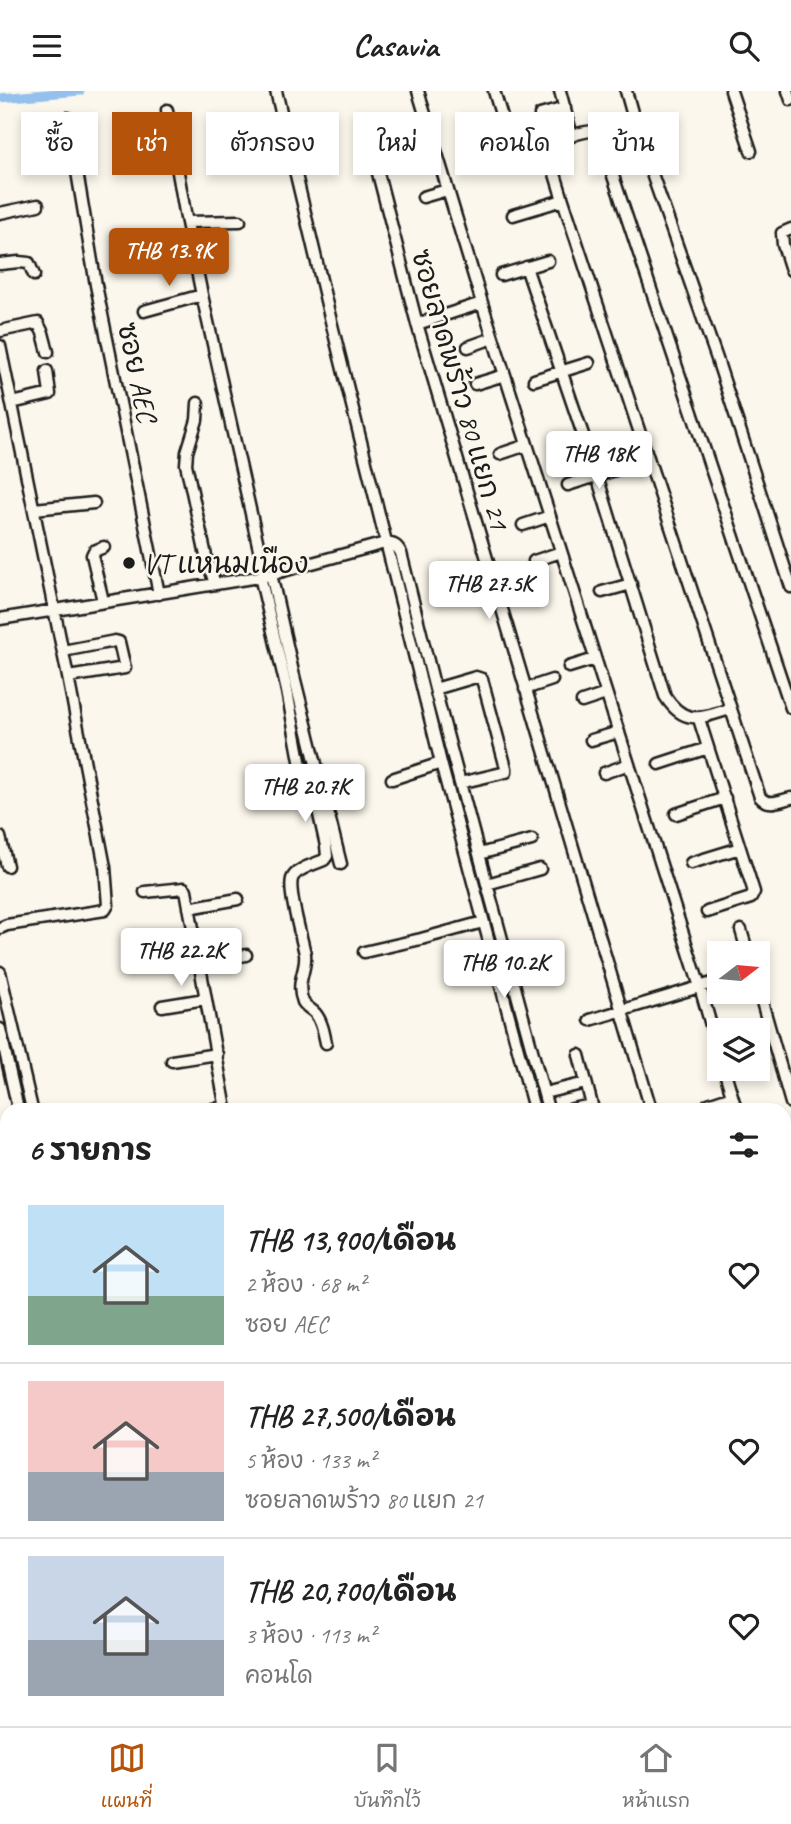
<!DOCTYPE html>
<html lang="th">
<meta charset="utf-8">
<style>
body{margin:0;font-family:Caveat,"Playpen Sans Thai",sans-serif;background:#f6f6f6;color:#222;height:100vh;display:flex;flex-direction:column;font-size:26px;white-space:nowrap}
*{box-sizing:border-box;margin:0}
p{font-size:23px;color:#767676}
.icon{flex:none;width:38px;height:38px;fill:none;stroke:currentColor;stroke-width:2;stroke-linecap:round;stroke-linejoin:round}
.map{position:relative;flex:1;overflow:hidden}
.drawer{position:absolute;left:0px;top:1012px;width:791px;height:625px;display:flex;flex-direction:column;background:#fff;border-radius:21px 21px 0 0;box-shadow:0 4px 10px #0003}
.drawer>*{flex:none}
.top-card{position:absolute;left:21px;top:21px;width:749px;height:63px;display:flex;gap:14px}
.needle{width:46px;rotate:74deg}
.buttons{position:absolute;left:707px;top:850px;display:grid;gap:14px}
.buttons a{display:grid;place-items:center;width:63px;height:63px;border-radius:0px;background:#fff;box-shadow:0 4px 10px #0003;font-size:35px}
.price{position:absolute;translate:-50% -60px;padding:0 16px;border-radius:7px;background:#fff;color:#222;font-size:23px;line-height:46px;filter:drop-shadow(0 2px 4px #0008)}
.price::after{content:'';position:absolute;left:50%;top:42px;width:21px;height:16px;margin-left:-10px;background:inherit;clip-path:polygon(0 0,100% 0,50% 100%)}
.price.active{background:#b45309;color:#fff}
ul{padding:0;list-style:none}
li{display:flex;align-items:center;gap:21px;height:175px;padding:0 28px}
li+li{border-top:2px solid #e0e0e0}
li span{display:grid;place-items:center;flex:none;width:196px;height:140px;border-radius:0px;color:#555}
li>.icon{margin-inline-start:auto}
span .icon{width:84px;height:84px;fill:#fffc;stroke-width:1}
li b{font-size:30px}
h2{display:flex;justify-content:space-between;align-items:center;height:84px;padding:0 28px;font-size:30px}
.tag{padding:0 24px;border-radius:0px;background:#fff;box-shadow:0 4px 10px #0003;font-size:24px;line-height:63px}
.tag.active{background:#b45309;color:#fff}
header{display:flex;justify-content:space-between;align-items:center;height:91px;padding:0 28px;background:#fff;font-size:32px;font-weight:600}
.dock{display:flex;justify-content:space-around;align-items:center;height:98px;border-top:2px solid #e0e0e0;background:#fff;font-size:19px;color:#767676}
.dock a{display:grid;justify-items:center;gap:4px}
.dock .active{color:#b45309}
.map>svg:first-child{display:block}
</style>
<header><svg class="icon" aria-label="menu" viewBox="0 0 24 24"><path d="M4 6h16M4 12h16M4 18h16"/></svg>Casavia<svg class="icon" aria-label="search" viewBox="0 0 24 24"><circle cx="10" cy="10" r="6"/><path d="M15 15l6 6"/></svg></header>
<div class="map">
<svg width="791" height="1635" viewBox="0 0 791 1635">
<rect width="100%" height="100%" fill="#fbf7ec"/>
<filter id="ink" filterUnits="userSpaceOnUse"><feTurbulence type="fractalNoise" baseFrequency=".0143" numOctaves="2"/><feDisplacementMap in="SourceGraphic" scale="14" xChannelSelector="R" yChannelSelector="G"/><feConvolveMatrix kernelMatrix="1 2 1 2 8 2 1 2 1" color-interpolation-filters="sRGB"/></filter>
<g filter="url(#ink)">
<g fill="none" stroke-linecap="round" stroke-linejoin="round">
<!-- canal -->
<path stroke="#93c0ed" stroke-width="9" d="M0,7L80,0
M784,1595L791,1594
M0,1625L7,1627
M19,1629L45,1635
M485,1635L486,1629"/>
<defs>
<path id="minor" d="M276,0L328,218L441,672L534,1018
M418,0L482,212L700,896L719,962
M494,0L515,70L519,72L549,65
M560,0L572,45
M626,0L638,43L717,268L791,496
M731,0L751,60
M788,0L791,9
M167,19L186,127L202,204L265,485
M540,24L565,17
M68,27L96,194L159,503
M365,32L417,233L651,1018
M423,106L447,99
M0,122L38,114
M513,124L563,109
M187,131L240,130
M791,138L782,142L783,154L791,179
M0,173L19,171L29,172L34,184
M526,176L597,385L665,605C684,635 701,627 730,618
M501,184L548,170
M144,220L202,204
M417,233L482,212
M0,240L38,232L43,242L48,261
M0,255L68,586L105,776L108,814L105,819L7,834L0,837
M468,256L493,247
M534,289L589,272
M475,293L505,284
M12,312L50,303L47,280
M198,312L197,329L187,361L186,373L206,465L215,493
M500,363L527,354
M568,394L621,377
M34,418L94,412
M523,434L550,425
M534,470L561,461
M271,483L293,581L341,773
M260,485L287,600L304,691L318,719L326,755L327,765L324,769C315,773 295,778 292,788C288,802 302,847 305,863C307,880 295,891 303,911C306,916 311,918 315,922C322,930 324,942 326,952
M602,501L631,493
M103,510L92,464L94,460L104,456
M0,528L265,485L385,452C394,453 397,454 401,462L435,598L476,586L482,588L506,677V681L502,682L460,692L479,763L532,749
M63,560L115,550L119,551L125,577L68,586
M569,576L595,568
M435,598L460,692
M525,598L552,589
M582,611L606,603
M791,617L600,46C598,45 598,42 596,41C589,37 557,50 548,53L547,57L563,109L760,706C768,716 781,709 791,707
M699,628L754,801L751,807L707,821
M591,649L619,641
M659,673L708,657
M604,682L629,673
M392,688L441,672
M676,723L725,707
M0,746L7,775
M479,763L487,793L540,778
M691,772L740,757
M487,793L548,1018
M145,801L184,797L186,799L226,1018
M189,817L238,808
M741,839L748,863
M364,861L421,848L483,831
M153,862L196,853
M199,873L246,864
M0,881L32,1018
M758,897L791,1012
M162,915L205,908
M590,929L719,890
M0,938L18,1018
M579,964L593,1018
M172,970L217,963
M724,978L736,1018
M544,1002L586,992
M708,1013L732,1005
M213,1018L226,1016
M572,1018L592,1014
M0,1047L7,1046
M0,1163L7,1162
M784,1230L791,1253
M784,1283L791,1280
M784,1315H791
M0,1358L7,1361
M784,1375H791
M0,1434L7,1429
M784,1474L791,1473
M0,1487L7,1484
M784,1561L791,1560
M0,1574L7,1575
M0,1614L7,1616
M72,1629L99,1635
M587,1629L588,1635
M108,1635L110,1629
M124,1635L125,1629"/>
</defs>
<!-- minor casing -->
<use href="#minor" stroke="#1c1c1c" stroke-width="15"/>
<!-- minor -->
<use href="#minor" stroke="#fbf7ec" stroke-width="10"/>
</g>
</g>
<!-- markers -->
<circle fill="#1c1c1c" stroke="#fbf7ec" stroke-width="2.5" cx="129" cy="472" r="7"/>
<g text-anchor="middle" stroke-width="5" stroke-linejoin="round" paint-order="stroke">
<!-- street labels -->
<g font-size="28" fill="#1c1c1c" stroke="#fbf7ec">
<text transform="translate(138 281) rotate(78)" y="10">ซอย AEC</text>
<text transform="translate(461 298) rotate(74)" y="10">ซอยลาดพร้าว 80 แยก 21</text>
</g>
<!-- poi labels -->
<g font-size="28" fill="#1c1c1c" stroke="#fbf7ec" text-anchor="start">
<text x="143" y="482">VT แหนมเนือง</text>
</g>
</g>
</svg>
<div class="buttons">
<a><svg class="needle" viewBox="-14 -14 28 28"><path d="M0-13l5 13h-10z" fill="#e53935"/><path d="M0 13l5-13h-10z" fill="#767676"/></svg></a>
<a><svg class="icon" aria-label="layers" viewBox="0 0 24 24"><path d="M12 4l9 5-9 5-9-5zM3 14l9 5 9-5"/></svg></a>
</div>
<b class="price active" style="left:169px;top:197px">THB 13.9K</b>
<b class="price" style="left:599px;top:400px">THB 18K</b>
<b class="price" style="left:489px;top:530px">THB 27.5K</b>
<b class="price" style="left:305px;top:733px">THB 20.7K</b>
<b class="price" style="left:181px;top:897px">THB 22.2K</b>
<b class="price" style="left:504px;top:909px">THB 10.2K</b>
<div class="top-card">
<a class="tag">ซื้อ</a>
<a class="tag active">เช่า</a>
<a class="tag">ตัวกรอง</a>
<a class="tag">ใหม่</a>
<a class="tag">คอนโด</a>
<a class="tag">บ้าน</a>
</div>
<section class="drawer">
<h2>6 รายการ<svg class="icon" aria-label="filters" viewBox="0 0 24 24"><path d="M4 7h16M4 17h16"/><circle cx="9" cy="7" r="2"/><circle cx="15" cy="17" r="2"/></svg></h2>
<ul>
<li><span style="background:linear-gradient(#bfe0f5 65%,#7fa58c 0)"><svg class="icon" aria-label="home" viewBox="0 0 24 24"><path d="M3 11l9-7 9 7M6 9v11h12V9"/></svg></span><div><b>THB 13,900/เดือน</b><p>2 ห้อง · 68 m²</p><p>ซอย AEC</p></div><svg class="icon" aria-label="heart" viewBox="0 0 24 24"><path d="M12 20l-8-8c-3-5 5-10 8-4 3-6 11-1 8 4z"/></svg></li>
<li><span style="background:linear-gradient(#f6c9c9 65%,#9aa5b1 0)"><svg class="icon" aria-label="home" viewBox="0 0 24 24"><path d="M3 11l9-7 9 7M6 9v11h12V9"/></svg></span><div><b>THB 27,500/เดือน</b><p>5 ห้อง · 133 m²</p><p>ซอยลาดพร้าว 80 แยก 21</p></div><svg class="icon" aria-label="heart" viewBox="0 0 24 24"><path d="M12 20l-8-8c-3-5 5-10 8-4 3-6 11-1 8 4z"/></svg></li>
<li><span style="background:linear-gradient(#c9d6e8 60%,#9aa5b1 0)"><svg class="icon" aria-label="home" viewBox="0 0 24 24"><path d="M3 11l9-7 9 7M6 9v11h12V9"/></svg></span><div><b>THB 20,700/เดือน</b><p>3 ห้อง · 113 m²</p><p>คอนโด</p></div><svg class="icon" aria-label="heart" viewBox="0 0 24 24"><path d="M12 20l-8-8c-3-5 5-10 8-4 3-6 11-1 8 4z"/></svg></li>
</ul>
</section>
</div>
<nav class="dock">
<a class="active"><svg class="icon" aria-label="map" viewBox="0 0 24 24"><path d="M3 6l6-2 6 2 6-2v14l-6 2-6-2-6 2zM9 4v14M15 6v14"/></svg>แผนที่</a>
<a><svg class="icon" aria-label="saved" viewBox="0 0 24 24"><path d="M7 4h10v16l-5-4-5 4z"/></svg>บันทึกไว้</a>
<a><svg class="icon" aria-label="home" viewBox="0 0 24 24"><path d="M3 11l9-7 9 7M6 9v11h12V9"/></svg>หน้าแรก</a>
</nav>
